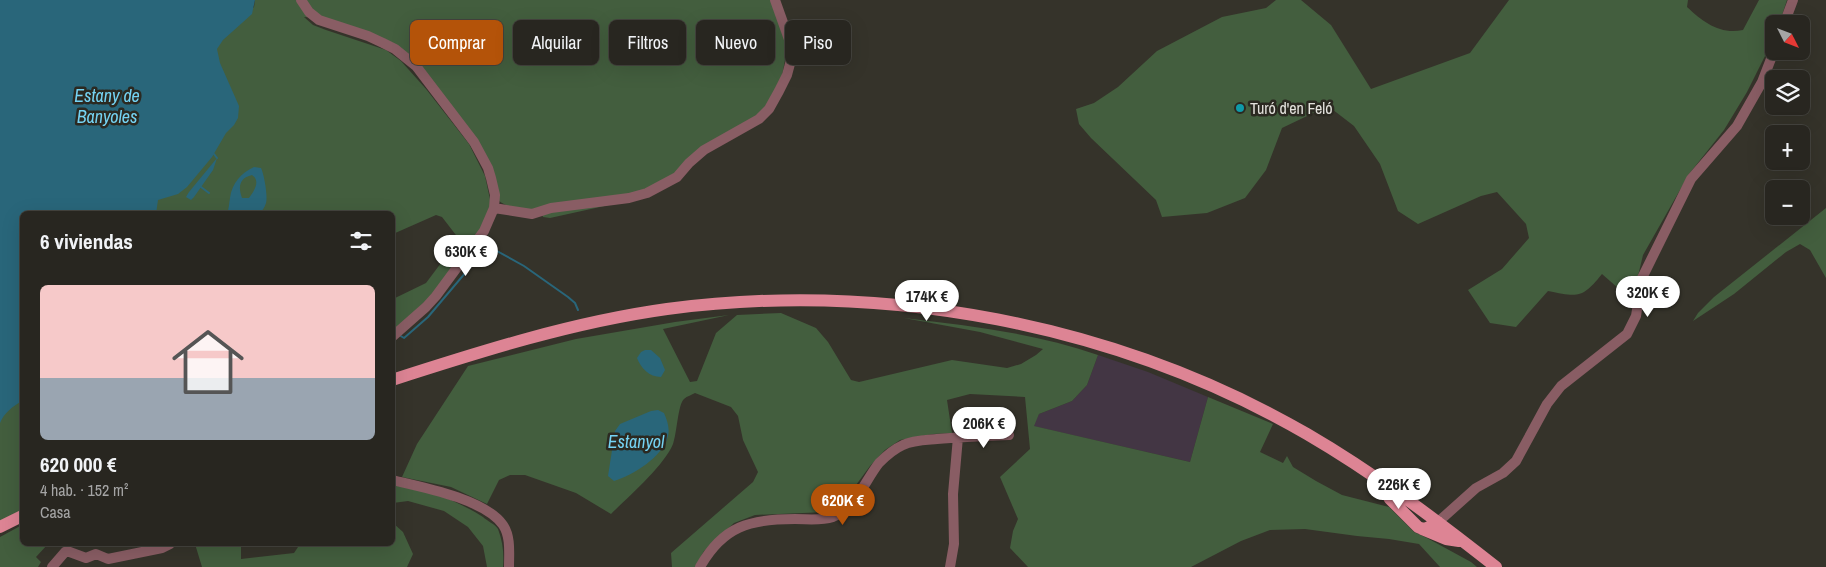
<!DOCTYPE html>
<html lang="es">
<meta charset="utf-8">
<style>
body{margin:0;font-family:"Archivo Narrow",sans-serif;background:#302e29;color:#f1f3f6;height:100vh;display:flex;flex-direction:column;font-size:19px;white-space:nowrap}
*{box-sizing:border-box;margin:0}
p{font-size:16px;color:#a5a5a5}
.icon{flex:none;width:28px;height:28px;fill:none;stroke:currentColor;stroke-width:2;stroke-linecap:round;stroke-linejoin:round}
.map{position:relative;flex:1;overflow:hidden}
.side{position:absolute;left:20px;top:211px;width:375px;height:335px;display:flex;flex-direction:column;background:#282620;border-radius:8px;box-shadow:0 5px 20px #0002,0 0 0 1px #44433e}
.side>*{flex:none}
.guide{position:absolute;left:410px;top:20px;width:475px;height:45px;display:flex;gap:10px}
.needle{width:32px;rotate:132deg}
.controls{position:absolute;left:1765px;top:15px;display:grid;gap:10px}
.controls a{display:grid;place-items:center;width:45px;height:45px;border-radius:8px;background:#282620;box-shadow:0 5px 20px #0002,0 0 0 1px #44433e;font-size:25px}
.price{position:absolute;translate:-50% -42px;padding:0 11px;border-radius:18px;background:#fff;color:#222;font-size:16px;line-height:32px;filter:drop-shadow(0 1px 2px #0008)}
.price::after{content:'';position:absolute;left:50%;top:30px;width:15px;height:11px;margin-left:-8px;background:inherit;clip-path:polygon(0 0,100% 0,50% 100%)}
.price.current{background:#b45309;color:#fff}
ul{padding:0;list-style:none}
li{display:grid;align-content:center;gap:10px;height:265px;padding:0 20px}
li+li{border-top:1px solid #44433e}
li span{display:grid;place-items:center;height:155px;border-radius:8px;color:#555}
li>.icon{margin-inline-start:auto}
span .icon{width:90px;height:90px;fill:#fffc;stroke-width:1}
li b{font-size:21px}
h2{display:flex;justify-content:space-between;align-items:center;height:60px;padding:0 20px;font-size:21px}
.tag{padding:0 18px;border-radius:8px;background:#282620;box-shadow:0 5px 20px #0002,0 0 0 1px #44433e;font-size:18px;line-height:45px}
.tag.current{background:#b45309;color:#fff}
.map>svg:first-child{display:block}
</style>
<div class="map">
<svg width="1826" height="567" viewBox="0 0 1826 567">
<rect width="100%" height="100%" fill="#35332a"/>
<!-- industrial -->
<path fill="#433644" d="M1098,355L1148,372L1208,397L1190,462L1033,426L1039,414L1072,401L1087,385Z"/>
<!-- green -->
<path fill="#435e3e" d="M255,0H774L788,44L781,81L760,115L696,160L670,181L609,205L550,218L543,217L539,209C525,211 511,209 499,201L498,188L417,64L320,18L304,17L313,25L326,30L386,50L401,61L426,89L469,144L485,176L491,204L481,230L435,292L393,332V299L426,283L459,239L442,217L436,215L393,234L392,214H151L213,50L254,7Z
M1276,0H1301L1331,25L1371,89L1470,53L1509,0H1688L1687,7C1703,22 1720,35 1743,30L1759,0H1787L1779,24H1774L1772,42L1747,92L1724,130L1689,174L1643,255L1633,297L1626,295L1602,274C1582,299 1578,297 1548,291L1516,327L1490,323L1468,290L1502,269L1529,238L1526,224L1497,192L1481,196L1418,224L1398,211L1380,164L1354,126L1328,106L1282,128L1266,170L1245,198L1207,213L1162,217L1156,200L1091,138L1079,124L1076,109L1094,103L1118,87L1157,51L1222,17L1266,8Z
M1826,208V278L1810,250L1800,244L1786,252L1734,294L1693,321L1698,313L1714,297Z
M781,313L816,328L828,342L851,380L859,382L952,360L1007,368L1021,364L1036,355L1043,349L980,332L904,318C970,326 1035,333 1098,355L1087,385L1072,401L1039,414L1034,426L1190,462L1208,397L1273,424L1260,452L1283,463L1287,456L1293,467L1316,481L1342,495L1389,507L1414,532L1427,538L1471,562L1477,567H1440L1419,544L1389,539L1357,536L1305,529L1270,530L1241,541L1191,567H1028L1010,548L1013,531L1018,519L1000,477L1030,449L1025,397L970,394L947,400L952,433L933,434L900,440L885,450L870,466L842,504L826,512L755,515L734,523L704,551L695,567H672L671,553L753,482L758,472L743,440L738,416L731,407L695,393C692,395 687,396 684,399C678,404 677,433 673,444C664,466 629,496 611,514L576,493L525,475H510L499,480L487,504L451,487L402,477L417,444L468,366L576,339L675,322L729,315L663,329L690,382L697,381L716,333L737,315Z
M22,392V510L0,521V414Z
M393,485C425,489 455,499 483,517C487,521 495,524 498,529C503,542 504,554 503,567H487L483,546L468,527L444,511L408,501L393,503Z
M393,523L403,532L413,554L407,567H202L195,544H241V559L294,553L300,544H392Z
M22,525V544H48L36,557L41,562L38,567H0V537Z"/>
<!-- water -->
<path fill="#29667a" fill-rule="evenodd" d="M0,0H255L252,14L223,40L217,49L220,63L239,106L238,118L234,125L226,133L212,157L187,187L178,194L158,200L156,214H22V401C13,406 4,413 0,423Z
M217,158L213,170L194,197L191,200L186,197L189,192Z
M254,167L261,168C264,174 268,196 266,203C265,207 262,211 259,214H227C229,208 229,204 230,198C232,183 241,173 254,167ZM252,175C261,181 254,191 249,198H242C238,187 239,178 252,175Z
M645,350H651L660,358L665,370L661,377C649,377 641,368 637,358L641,352Z
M658,410L664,413C667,420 670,428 668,436C663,457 633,475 614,481L608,476L615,431L620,424L651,411Z"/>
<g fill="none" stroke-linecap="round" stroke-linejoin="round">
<!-- stream -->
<path stroke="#29667a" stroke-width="2" d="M214,154L217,158
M201,187L209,193
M399,335L404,338L428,317L488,246L524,266L568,297L575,303L578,310"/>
<!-- minor -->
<path stroke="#895d64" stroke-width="10" d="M301,0L309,12L319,20L368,36L383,43L395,49L416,66L474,142L488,168L491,178L495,195L494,208L484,231L436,296L426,307L392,337
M1784,24L1793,0
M494,208L532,214L551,208L629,198L647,193L677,177L689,163L704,150L759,119L769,109L779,91L787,75L791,60V45L775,0
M392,480C422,487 485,499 503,525C511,537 509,553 509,567
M1438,522L1476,488L1503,473L1516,461L1547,404L1561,386L1627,334L1636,316L1642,278L1691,179L1737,126L1762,82L1774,51
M52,567L65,552L67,551L86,558L96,554L108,559L162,548L170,544
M700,567C723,526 750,519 795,519C808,519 820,521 833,517C857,507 864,482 879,463C886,456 894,449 903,445C913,440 926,440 937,439C961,437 985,436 1009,435
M950,567L954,544L953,494L958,437"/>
<!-- major -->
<path stroke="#dd8494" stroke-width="12" d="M392,380C482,351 573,322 667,309C885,280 1117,324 1307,434C1374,473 1435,519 1496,567
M1380,483L1390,499L1418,527C1425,531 1431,526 1438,522
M0,527L22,516
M1422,529L1446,539L1459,541"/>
</g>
<!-- markers -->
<circle fill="#0f9aa8" stroke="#2b2921" stroke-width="2" cx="1240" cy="108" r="5"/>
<g text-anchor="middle" stroke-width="5" stroke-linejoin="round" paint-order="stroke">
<!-- poi labels -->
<g font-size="16" fill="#e4e2dd" stroke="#2b2921" text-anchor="start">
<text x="1250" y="114">Turó d'en Feló</text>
</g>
<!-- water labels -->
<g font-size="18" font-style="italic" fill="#75d3f3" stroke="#2b2921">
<text x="107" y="102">Estany de<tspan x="107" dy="21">Banyoles</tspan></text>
<text x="636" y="448">Estanyol</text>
</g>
</g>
</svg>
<div class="controls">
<a><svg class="needle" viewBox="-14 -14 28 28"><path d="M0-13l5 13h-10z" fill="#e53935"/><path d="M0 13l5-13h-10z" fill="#a5a5a5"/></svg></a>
<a><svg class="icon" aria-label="layers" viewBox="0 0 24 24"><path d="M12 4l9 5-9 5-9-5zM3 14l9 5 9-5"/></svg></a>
<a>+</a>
<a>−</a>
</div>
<b class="price" style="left:466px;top:277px">630K €</b>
<b class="price" style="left:1648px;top:318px">320K €</b>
<b class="price" style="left:927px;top:322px">174K €</b>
<b class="price" style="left:984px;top:449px">206K €</b>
<b class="price" style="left:1399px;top:510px">226K €</b>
<b class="price current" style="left:843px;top:526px">620K €</b>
<div class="guide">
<a class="tag current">Comprar</a>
<a class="tag">Alquilar</a>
<a class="tag">Filtros</a>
<a class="tag">Nuevo</a>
<a class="tag">Piso</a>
</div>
<section class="side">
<h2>6 viviendas<svg class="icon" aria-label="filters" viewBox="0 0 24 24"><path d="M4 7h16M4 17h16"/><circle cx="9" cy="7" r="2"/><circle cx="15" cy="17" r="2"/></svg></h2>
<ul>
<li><span style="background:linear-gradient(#f6c9c9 60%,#9aa5b1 0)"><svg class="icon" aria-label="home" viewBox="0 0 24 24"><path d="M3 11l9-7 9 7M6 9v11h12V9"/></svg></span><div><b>620 000 €</b><p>4 hab. · 152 m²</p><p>Casa</p></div></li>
</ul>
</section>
</div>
